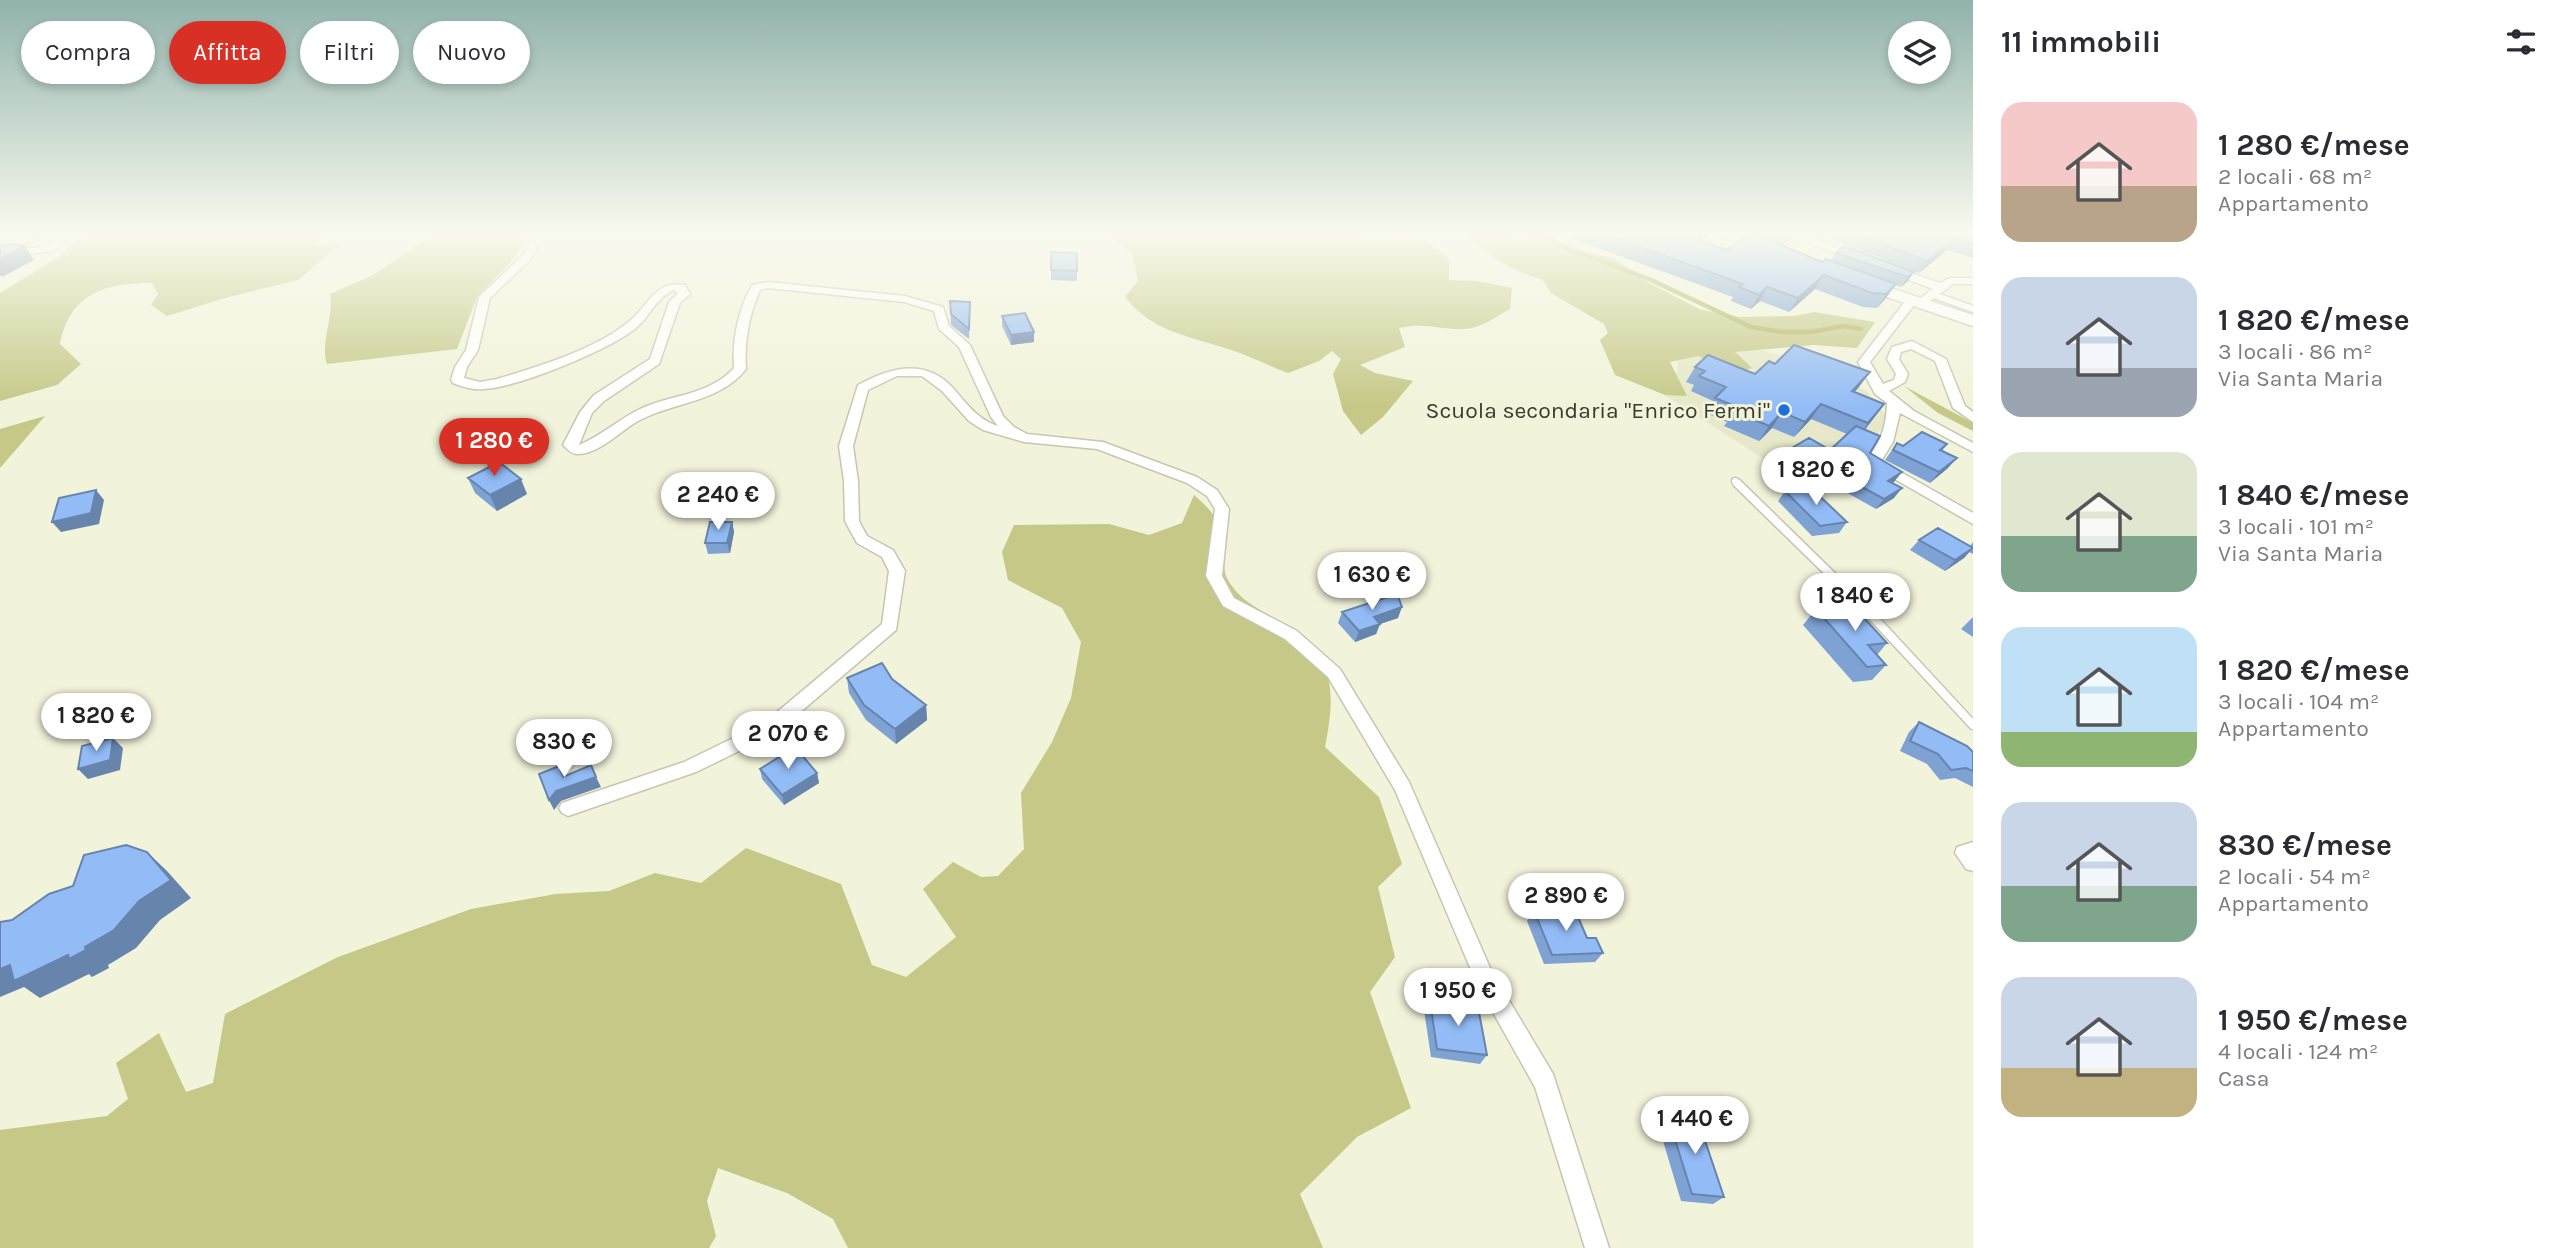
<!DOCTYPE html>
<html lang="it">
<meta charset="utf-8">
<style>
body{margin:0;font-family:Karla,sans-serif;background:#f2f2f3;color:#2b2b33;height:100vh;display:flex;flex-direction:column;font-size:26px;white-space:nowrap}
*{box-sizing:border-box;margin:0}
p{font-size:23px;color:#7c7c81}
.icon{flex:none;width:38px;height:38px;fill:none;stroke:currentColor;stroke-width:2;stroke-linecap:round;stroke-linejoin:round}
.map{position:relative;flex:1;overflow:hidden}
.drawer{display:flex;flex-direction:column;background:#fff;width:595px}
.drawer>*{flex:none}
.top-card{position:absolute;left:21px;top:21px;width:665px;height:63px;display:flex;gap:14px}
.tools{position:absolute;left:1888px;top:21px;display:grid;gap:14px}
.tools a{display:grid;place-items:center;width:63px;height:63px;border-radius:50%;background:#fff;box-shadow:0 4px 10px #0003;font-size:35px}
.price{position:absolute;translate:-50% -60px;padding:0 16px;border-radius:24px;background:#fff;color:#222;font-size:23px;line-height:46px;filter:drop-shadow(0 2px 4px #0008)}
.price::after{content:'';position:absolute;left:50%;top:42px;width:21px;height:16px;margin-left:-10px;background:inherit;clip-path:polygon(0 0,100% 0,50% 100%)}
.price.current{background:#d93025;color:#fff}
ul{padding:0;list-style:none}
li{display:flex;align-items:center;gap:21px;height:175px;padding:0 28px}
li span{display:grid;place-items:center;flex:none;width:196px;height:140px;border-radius:21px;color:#555}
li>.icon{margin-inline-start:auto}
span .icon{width:84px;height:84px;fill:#fffc;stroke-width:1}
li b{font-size:30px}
h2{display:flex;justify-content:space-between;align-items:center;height:84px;padding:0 28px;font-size:30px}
.pill{padding:0 24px;border-radius:32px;background:#fff;box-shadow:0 4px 10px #0003;font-size:24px;line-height:63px}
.pill.current{background:#d93025;color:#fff}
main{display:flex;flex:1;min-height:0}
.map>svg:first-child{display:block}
</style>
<main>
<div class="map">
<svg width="1973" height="1248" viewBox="0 0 1973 1248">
<rect width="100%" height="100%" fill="#f1f3da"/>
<!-- built -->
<path fill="#e6e8c9" d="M1742,346L1781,355L1867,391L1885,415L1887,425L1875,436L1882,442L1868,456L1820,444L1811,445L1779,461L1805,478L1799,481L1661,393L1678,371L1677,358Z"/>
<!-- green -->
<path fill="#c5c886" d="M84,233H327L311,246L342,243L298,280L225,298L167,316L151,305L158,294L152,283C105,283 70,293 60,344L81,364L57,385L0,401V293L60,256Z
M435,233H531L509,264L477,297L457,349L327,364C320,342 334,318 330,294L373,275Z
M1092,233H1360L1366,239C1400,231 1426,233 1449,260V280L1478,281L1512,288L1510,309C1496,317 1481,328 1465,329C1441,330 1424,322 1399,328L1405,347L1360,365L1375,373L1413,381L1383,417L1361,435L1343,411L1333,374L1341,359L1332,351L1319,361L1288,373C1269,366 1250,356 1231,350C1191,336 1153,333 1125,297L1138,281L1132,253L1108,237Z
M1465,233H1504L1516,237L1537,233L1592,254L1614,258L1649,283L1699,309L1739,317L1794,316L1814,312L1875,322L1857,348L1814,345L1735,352L1752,368L1736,373L1698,356L1670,362L1687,396L1665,395L1615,375L1600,340L1608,333L1604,324L1551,293L1543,280C1510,270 1489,257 1465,233Z
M1904,386L1973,423V431L1938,413Z
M45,416L0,468V429Z
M1194,495C1215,513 1223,525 1224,554C1225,563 1223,573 1228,580C1239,599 1254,606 1272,617C1332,651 1338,682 1325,747L1379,797L1402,864L1378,887L1395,957L1370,992L1411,1108L1357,1137L1300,1194L1323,1248H848L833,1219L787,1193L718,1168L707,1201L716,1236L709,1248H0V1130L107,1116L128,1099L116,1063L159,1033L186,1092L213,1083L225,1014L338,957L471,909L556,894L609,891L655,873L701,883L746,848L841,884L872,965L906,977L956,937L923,889L953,862L981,877L998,876L1024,849L1021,793L1052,742L1071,698L1081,642L1062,608L1008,580L1002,552L1014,525L1109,524L1149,535L1182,523Z"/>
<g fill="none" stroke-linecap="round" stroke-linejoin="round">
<!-- stream -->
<path stroke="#aeb153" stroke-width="4.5" d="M1549,233L1555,244L1649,279L1751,327L1781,332H1811L1844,326L1861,329"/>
<defs>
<path id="service-far1" d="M1931,294L1973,309
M1735,481L1739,485"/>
<path id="service" d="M1737,483L1860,603L1973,725"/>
<path id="minor" d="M28,233H42L22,244L17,250L46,246L64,233H76L53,251L0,258V252L4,251L14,240Z
M535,233H545L530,260L490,298L478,350L467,367L464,378L480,382L497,379C537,367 593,350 626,324C647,309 654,279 685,285L690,294L680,303L659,364L604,401L592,413L579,445C601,436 619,419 640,409C672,394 708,396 734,368C732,340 738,310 752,285L768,282L905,296L943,307L949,326L970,345L1003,416L1014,427L1027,434L1103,442L1197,477L1217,490L1229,509L1222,576L1234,598L1297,631L1340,669L1409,782L1491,970L1553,1074L1609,1248H1585L1535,1087L1477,984L1395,790L1328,677L1285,639L1223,606L1206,576L1215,509L1207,496L1187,483L1097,449L1024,442L983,430L969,421L942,391L922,376H897L868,390L853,446L858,481L859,521L867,536L893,550L905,571L896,630L776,733L696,772L568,816L562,813L559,808L562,803L684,762L764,723L882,624L889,571L882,557L857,543L845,521L844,481L839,446L858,385C889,368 925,357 953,388C966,403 978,420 998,426L991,417L959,347L939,329L934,311L904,302L768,288L760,290C749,315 744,342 746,369C717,406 666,401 630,426C616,436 595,455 577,454C571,454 567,449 563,445L580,412L594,395L650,359L669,302L678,293L674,290C656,297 650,317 636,328C609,350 519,387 484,389C473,390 463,387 453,383L451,380L455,367L466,350L479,297L522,256Z
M1784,233H1800L1862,258L1853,260Z
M1888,268H1896L1940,283L1950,278H1973V284H1953L1923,306L1914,305L1870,362L1883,384L1894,380L1896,374L1887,359L1892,347L1912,341L1946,359L1965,406L1973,412V422L1953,408L1935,361L1911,349L1901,352L1899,359L1908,374L1905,382L1889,391L1914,411L1973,443V452L1900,413L1893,442L1881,461L1973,513V524L1865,462C1881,442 1886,428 1887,403L1875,394L1858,362L1907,299L1916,301L1933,289L1888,272Z
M1973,842V871L1966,869L1955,853L1957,847Z"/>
<path id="secondary" d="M1715,233H1737L1777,250L1769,255L1764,253Z
M1860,278L1973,315V326L1854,286L1852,283Z"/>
</defs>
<!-- service-far1 casing -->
<use href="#service-far1" stroke="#c5c7af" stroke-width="9"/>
<!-- service casing -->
<use href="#service" stroke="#c5c7af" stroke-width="11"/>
<!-- minor casing -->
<use href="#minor" stroke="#c5c7af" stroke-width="3"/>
<!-- secondary casing -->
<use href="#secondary" stroke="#c5c7af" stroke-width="3"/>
<!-- service-far1 -->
<use href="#service-far1" stroke="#fff" stroke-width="6"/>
<!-- service -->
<use href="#service" stroke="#fff" stroke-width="8"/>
<!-- minor -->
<use href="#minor" fill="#fff" fill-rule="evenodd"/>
<!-- secondary -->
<use href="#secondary" fill="#fff" fill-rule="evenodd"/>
</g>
<!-- wall -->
<path fill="#7ea2d4" d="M1572,233H1709L1700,241L1727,250L1758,235L1759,233H1794L1791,238L1782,245L1822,262L1831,261L1836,253L1914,272L1907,282L1901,287L1895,285L1886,298L1877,308L1863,307L1815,289L1789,312L1760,301L1751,309L1731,301L1733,297L1570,238Z
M1817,233H1973V258L1947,250L1919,273Z
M1051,252L1077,271V281L1051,280Z
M950,301L970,312L969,339L951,325Z
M1002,316L1034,332V342L1011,345L1002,326Z
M1775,364L1859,387L1854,392L1884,404L1865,430L1870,453L1894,482L1892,483L1894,498L1876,509L1835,486L1829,490L1779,462L1785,452L1830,450L1847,434L1811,419L1794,437L1772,428L1759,441L1724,426L1727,422L1706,413L1713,401L1691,391L1694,385L1686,382L1695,367L1755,374Z
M1897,443L1903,446L1947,444L1942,451L1948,468L1930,483L1885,460Z
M468,478L527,494L497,511L475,493Z
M1785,491L1847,522L1839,533L1812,536L1778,501Z
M732,522L734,532L730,553L708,554L705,543Z
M1919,540L1970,546L1973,542V554L1969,552L1964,558L1945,571L1910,550Z
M1816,609L1887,643L1877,655L1886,665L1872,680L1853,682L1803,625Z
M1342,612L1398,618L1380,624L1376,634L1355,642L1338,623Z
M1973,617V637L1961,629Z
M847,678L892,679L926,705L927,720L896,744L866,720L849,693Z
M1919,722L1973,752V787L1955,778L1940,780L1927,764L1900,751L1909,732Z
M760,769L817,773L819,783L784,805L762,779Z
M1534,911L1587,938L1603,953L1595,962L1544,964L1527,921Z
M1430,1001L1487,1055L1480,1064L1431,1057L1424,1010Z
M1667,1114L1724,1197L1713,1204L1681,1201L1657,1121Z"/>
<!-- shaded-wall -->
<path fill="#6784ac" d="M1701,233H1709L1688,253L1695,239Z
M1788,233H1794L1791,238L1781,245Z
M1956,238L1947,250L1919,273L1927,261Z
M25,246L34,260L2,277L0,275V259Z
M1914,272L1907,282L1901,287L1907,277Z
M1824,275L1815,289L1789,312L1798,298Z
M1896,284L1886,298L1877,308L1886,294Z
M1767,287L1760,301L1751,309L1759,295Z
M1034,332V342L1011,345V335Z
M1870,372L1859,387L1841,406L1852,391Z
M1821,404L1811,419L1794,437L1805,422Z
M1884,404L1873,419L1857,439L1868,423Z
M1782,412L1772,428L1759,441L1769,426Z
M1957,458L1948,468L1930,483L1939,472Z
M1902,472L1894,482L1880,491L1888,481Z
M1842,476L1835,486L1829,490L1836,480Z
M521,479L527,494L497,511L490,495Z
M1902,488L1894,498L1876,509L1884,499Z
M96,490L104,500L99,524L61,532L52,522Z
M732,522L734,532L730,553L727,543Z
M1973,548L1964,558L1945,571L1955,560Z
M1402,607L1398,618L1380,624L1376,634L1355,642L1359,631L1374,617Z
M926,705L927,720L896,744L895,729Z
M113,738L123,748L120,770L88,779L78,769Z
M559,766L564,776L596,777L601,787L561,801L554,810L549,800L556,791L563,777Z
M817,773L819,783L784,805L782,795Z
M147,852L167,871L191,898L160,920L136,948L108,965L109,968L92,977L89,974L40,998L24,987L0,997V969L10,965L85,947Z"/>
<!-- building -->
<path fill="#93bcf6" stroke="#6784ac" stroke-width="2" d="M1601,233H1701L1695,239L1727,250L1751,233H1753L1822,262L1826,259L1896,284L1886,294L1872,293L1824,275L1798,298L1767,287L1759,295L1739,287L1743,284Z
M1855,233H1973V244L1956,238L1927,261Z
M15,244L25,246L0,259V246Z
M1844,246L1914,272L1907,277L1836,253Z
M1051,252L1077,253V271L1051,270Z
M950,301L970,302L969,329L951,314Z
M1025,313L1034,332L1011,335L1002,316Z
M1794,345L1870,372L1852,391L1884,404L1868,423L1821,404L1805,422L1782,412L1769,426L1734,411L1737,407L1715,398L1726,387L1699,376L1705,371L1695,367L1708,355L1755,374L1769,361L1775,364Z
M1856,426L1880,436L1870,453L1902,472L1888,481L1902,488L1884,499L1842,476L1836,480L1785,452L1809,438L1830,450Z
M1922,432L1947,444L1940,450L1957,458L1939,472L1893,450L1897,443L1903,446Z
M499,462L521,479L490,495L468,478Z
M1811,488L1847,522L1820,526L1785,491Z
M96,490L91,513L52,522L59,498Z
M710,522H732L727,543H705Z
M1938,528L1973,548L1955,560L1919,540Z
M1397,594L1402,607L1374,617L1380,624L1359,631L1342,612Z
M1853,606L1887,643L1868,645L1886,665L1867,667L1816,609Z
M882,663L892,679L926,705L895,729L864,705L847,678Z
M1919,722L1967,746L1973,752V771L1966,768L1951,770L1938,754L1910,741Z
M113,738L110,760L78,769L82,746Z
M795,747L817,773L782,795L760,769Z
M591,765L596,777L556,791L549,800L539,774L559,766L563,777Z
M126,845L147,852L171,880L139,901L114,930L85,947L86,950L69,959L68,955L14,981L10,965L0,969V922L12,920L49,894L73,886L84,855Z
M1575,910L1587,938H1596L1603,953L1552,955L1534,911Z
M1430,1001L1478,1007L1487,1055L1437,1049Z
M1667,1114L1697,1117L1724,1197L1692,1194Z"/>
<!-- sky -->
<linearGradient id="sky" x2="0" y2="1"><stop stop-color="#91b3ac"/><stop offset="0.57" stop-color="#f9faee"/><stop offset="1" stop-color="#f9faee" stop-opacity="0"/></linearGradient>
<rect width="1973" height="408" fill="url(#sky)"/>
<!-- markers -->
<circle fill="#1c70da" stroke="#f1f3da" stroke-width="2.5" cx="1784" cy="410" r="7"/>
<g text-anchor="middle" stroke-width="6" stroke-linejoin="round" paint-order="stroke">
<!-- poi labels -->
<g font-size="23" fill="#393a30" stroke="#f1f3da" text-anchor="end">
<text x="1770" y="418">Scuola secondaria "Enrico Fermi"</text>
</g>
</g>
</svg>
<div class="tools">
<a><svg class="icon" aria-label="layers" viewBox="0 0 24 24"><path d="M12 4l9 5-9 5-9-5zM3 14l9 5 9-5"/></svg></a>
</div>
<b class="price current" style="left:494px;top:478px">1 280 €</b>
<b class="price" style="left:1816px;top:507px">1 820 €</b>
<b class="price" style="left:718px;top:532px">2 240 €</b>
<b class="price" style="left:1372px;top:612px">1 630 €</b>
<b class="price" style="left:1855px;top:633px">1 840 €</b>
<b class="price" style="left:96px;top:753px">1 820 €</b>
<b class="price" style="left:788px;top:771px">2 070 €</b>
<b class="price" style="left:564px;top:779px">830 €</b>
<b class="price" style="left:1566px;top:933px">2 890 €</b>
<b class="price" style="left:1458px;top:1028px">1 950 €</b>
<b class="price" style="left:1695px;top:1156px">1 440 €</b>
<div class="top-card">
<a class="pill">Compra</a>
<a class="pill current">Affitta</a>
<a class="pill">Filtri</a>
<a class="pill">Nuovo</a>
</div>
</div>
<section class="drawer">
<h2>11 immobili<svg class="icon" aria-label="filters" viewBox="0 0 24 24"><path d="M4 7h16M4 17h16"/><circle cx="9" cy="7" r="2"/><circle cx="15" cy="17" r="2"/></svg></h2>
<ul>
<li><span style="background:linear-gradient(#f6c9c9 60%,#b9a48a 0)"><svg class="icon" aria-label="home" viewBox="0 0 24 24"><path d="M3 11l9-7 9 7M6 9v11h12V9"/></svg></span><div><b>1 280 €/mese</b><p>2 locali · 68 m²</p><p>Appartamento</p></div></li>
<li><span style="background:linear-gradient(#c9d6e8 65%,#9aa5b1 0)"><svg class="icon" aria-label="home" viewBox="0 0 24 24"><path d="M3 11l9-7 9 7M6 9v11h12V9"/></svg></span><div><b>1 820 €/mese</b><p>3 locali · 86 m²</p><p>Via Santa Maria</p></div></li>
<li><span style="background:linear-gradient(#dfe7d0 60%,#7fa58c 0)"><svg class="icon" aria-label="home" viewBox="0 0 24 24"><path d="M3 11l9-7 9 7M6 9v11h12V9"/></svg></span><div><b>1 840 €/mese</b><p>3 locali · 101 m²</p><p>Via Santa Maria</p></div></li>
<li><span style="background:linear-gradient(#bfe0f5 75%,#8fb573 0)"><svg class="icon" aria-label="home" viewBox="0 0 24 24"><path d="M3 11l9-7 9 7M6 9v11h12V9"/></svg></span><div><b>1 820 €/mese</b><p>3 locali · 104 m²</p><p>Appartamento</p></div></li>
<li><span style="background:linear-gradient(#c9d6e8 60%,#7fa58c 0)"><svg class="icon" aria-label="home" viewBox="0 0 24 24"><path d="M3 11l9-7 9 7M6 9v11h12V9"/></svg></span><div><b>830 €/mese</b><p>2 locali · 54 m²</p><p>Appartamento</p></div></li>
<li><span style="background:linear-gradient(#c9d6e8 65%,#c2b280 0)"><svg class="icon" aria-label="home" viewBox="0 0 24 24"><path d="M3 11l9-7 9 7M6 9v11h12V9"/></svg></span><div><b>1 950 €/mese</b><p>4 locali · 124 m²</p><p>Casa</p></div></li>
</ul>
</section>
</main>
